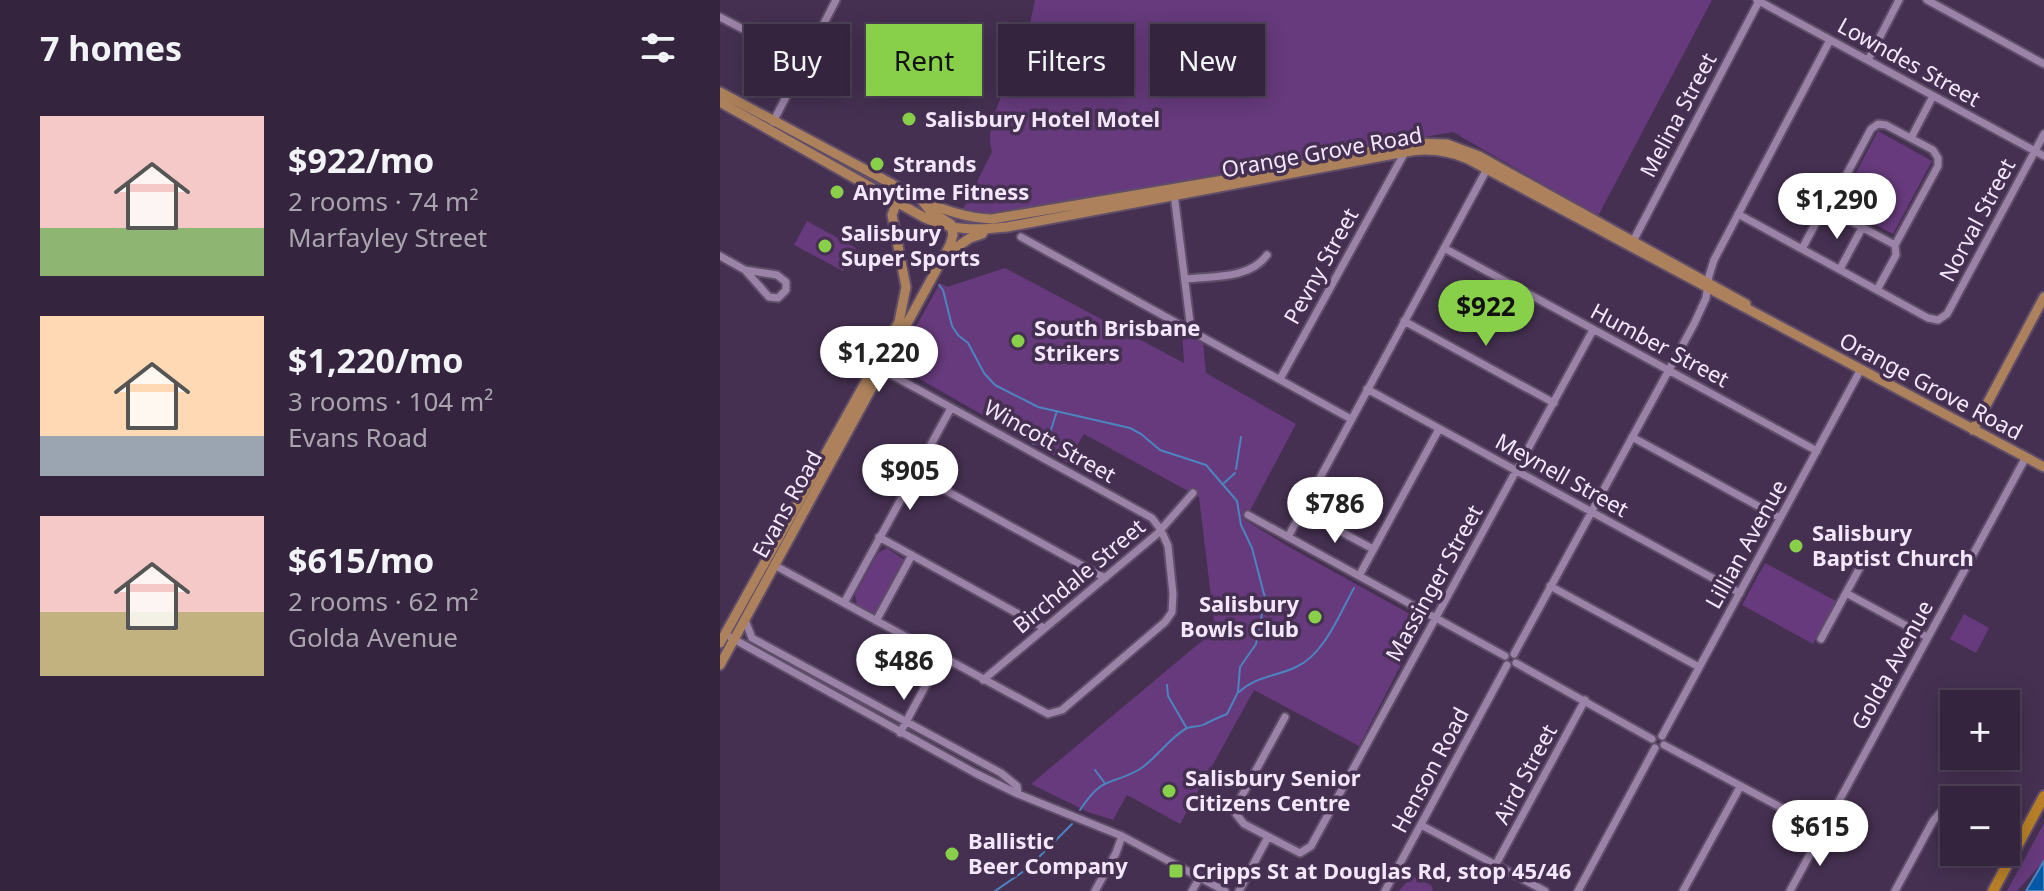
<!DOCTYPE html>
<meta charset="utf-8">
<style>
body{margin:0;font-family:"Noto Sans",sans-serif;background:#3c2c44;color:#f1f3f6;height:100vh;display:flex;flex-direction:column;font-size:30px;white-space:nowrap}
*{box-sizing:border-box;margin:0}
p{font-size:26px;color:#a9a4b0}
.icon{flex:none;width:44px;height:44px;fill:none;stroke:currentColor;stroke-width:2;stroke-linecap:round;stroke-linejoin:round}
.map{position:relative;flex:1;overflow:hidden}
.panel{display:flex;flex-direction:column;background:#34243d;width:720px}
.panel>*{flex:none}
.hud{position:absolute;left:24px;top:24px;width:760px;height:72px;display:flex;gap:16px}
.tools{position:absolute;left:1220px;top:690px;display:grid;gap:16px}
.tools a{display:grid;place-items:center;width:80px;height:80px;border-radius:0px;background:#34243d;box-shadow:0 4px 20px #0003,0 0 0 2px #4e4157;font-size:40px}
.price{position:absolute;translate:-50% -68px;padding:0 18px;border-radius:28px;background:#fff;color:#222;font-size:26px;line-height:52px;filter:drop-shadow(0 2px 4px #0008)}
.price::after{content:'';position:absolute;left:50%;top:48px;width:24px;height:18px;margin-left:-12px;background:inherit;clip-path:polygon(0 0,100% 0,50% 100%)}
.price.active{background:#88cf4a;color:#111}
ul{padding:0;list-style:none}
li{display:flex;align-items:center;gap:24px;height:200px;padding:0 40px}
li span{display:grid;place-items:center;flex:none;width:224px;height:160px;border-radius:0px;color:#555}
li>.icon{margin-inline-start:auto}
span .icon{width:96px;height:96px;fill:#fffc;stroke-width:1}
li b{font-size:34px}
h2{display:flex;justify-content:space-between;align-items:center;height:96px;padding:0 40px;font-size:34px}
.pill{padding:0 28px;border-radius:0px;background:#34243d;box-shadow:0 4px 20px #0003,0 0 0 2px #4e4157;font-size:28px;line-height:72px}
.pill.active{background:#88cf4a;color:#111}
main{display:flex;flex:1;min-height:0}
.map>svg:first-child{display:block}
</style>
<main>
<section class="panel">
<h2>7 homes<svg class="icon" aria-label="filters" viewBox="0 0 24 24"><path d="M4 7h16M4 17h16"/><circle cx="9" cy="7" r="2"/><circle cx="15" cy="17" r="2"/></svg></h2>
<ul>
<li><span style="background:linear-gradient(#f6c9c9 70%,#8fb573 0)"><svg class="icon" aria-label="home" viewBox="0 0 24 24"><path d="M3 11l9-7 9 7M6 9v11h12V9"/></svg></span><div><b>$922/mo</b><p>2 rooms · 74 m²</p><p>Marfayley Street</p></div></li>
<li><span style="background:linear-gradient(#ffd9b3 75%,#9aa5b1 0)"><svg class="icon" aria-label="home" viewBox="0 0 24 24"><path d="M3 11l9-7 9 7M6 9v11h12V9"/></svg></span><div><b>$1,220/mo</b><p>3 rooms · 104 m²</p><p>Evans Road</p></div></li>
<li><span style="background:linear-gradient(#f6c9c9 60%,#c2b280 0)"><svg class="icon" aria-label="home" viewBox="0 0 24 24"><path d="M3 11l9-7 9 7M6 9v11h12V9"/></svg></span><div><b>$615/mo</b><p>2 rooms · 62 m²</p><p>Golda Avenue</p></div></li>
</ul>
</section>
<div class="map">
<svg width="1324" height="891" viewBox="0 0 1324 891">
<rect width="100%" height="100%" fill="#453051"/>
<!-- green -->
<path fill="#663a7c" d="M315,0H992L878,216L733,132L276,214L243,209L272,152C262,120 295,75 304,44C309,29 312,14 315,0Z
M1158,131L1212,161L1173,234L1119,205Z
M87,221L136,248L123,271L74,245Z
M285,268L464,363L462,331L483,342L486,373L576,424L525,520L571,548L697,618L701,626L639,746L534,690L460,824L407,795L393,820L368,812L311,784L495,630L479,497L364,434L347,463L175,365L220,283L227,287Z
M167,548L186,561L154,615L137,605L135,595L158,553Z
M1045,563L1116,601L1093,644L1022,605Z
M1244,614L1269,628L1256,653L1230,639Z
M1324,823V861L1297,891H1287Z
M692,876L711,885L713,891H679Z"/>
<!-- water -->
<path fill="#0459a6" stroke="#4c84c0" stroke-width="2" d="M1324,861V891H1306Z"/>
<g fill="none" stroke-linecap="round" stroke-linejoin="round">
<!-- stream -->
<path stroke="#4c84c0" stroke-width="2" d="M219,285L223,290L232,326L238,335L248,343L264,373L275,385L318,407L410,428L421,434L440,450L486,465L517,501L521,525L532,548L545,598L536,644L520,667L518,692L507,714C499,717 493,720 485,724C480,727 472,726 467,728C450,737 437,758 420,769C389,787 384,774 360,810
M313,444L328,439L337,411
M516,469L521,437
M504,483L515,473
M447,685L448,696L466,727
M519,692C536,676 555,677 576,667C604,655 620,613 634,588
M375,770L384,782
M275,891L307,869L352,824"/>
<defs>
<path id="minor" d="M1037,0L1324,156
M1207,0L1324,64
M0,17L84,61
M1148,60L1179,0
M53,122L116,0
M1158,124L1166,125L1213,150L1218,158V166L1175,245L1108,209L1151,129Z
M1191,138L1213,96
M454,194L471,330
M1018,214L1208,318L1218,320L1227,314L1324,134
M301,237L631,419
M911,245L1039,1
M724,248L1097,451
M1082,249L1101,213L1108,209
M0,256L25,270L49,297L58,298L66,290V282L57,275L25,270
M1120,269L1142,228
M466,279C493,276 530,279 547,255
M1157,290L1176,255L1175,245
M684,321L834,403
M560,379L685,152
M647,389L1020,593
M912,437L1060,518
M194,473L385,578
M581,510L653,549
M528,515L785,656
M159,537L324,628
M568,537L767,169
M54,565L328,714L342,710L445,622L452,612L453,594L448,546L441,530L432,518L159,368
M639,576L719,429
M830,586L979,667
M1126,593L1207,637
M124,603L231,408
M25,620L32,638L281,773L297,786L298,794
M156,621L192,555
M10,637L255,773L298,794L402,836L505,891
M1101,639L1145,558
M794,654L974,324L986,298L989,276L994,260L1110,40
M796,663L932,739
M263,680L437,534L473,493
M565,717L518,803L516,814L524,824L580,853L591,846L873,330
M180,733L221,657
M942,736L1141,369
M944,745L1103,830
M701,825L825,891
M776,864L865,700
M375,891L396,853L402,836
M472,891L480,877
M519,891L548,837
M665,891L787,665
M858,891L935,748
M963,891L1020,787
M1070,891L1306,457
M1175,891L1213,821L1225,807"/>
<path id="major" d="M0,92L202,200C225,211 246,218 272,219L551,172L691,143L727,144L759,156L1026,304
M0,102L205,218C231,231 258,230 287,227L685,152C707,148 727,150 748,159C940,262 1131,365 1324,467
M228,253L250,238L262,234L265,230
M1253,430L1324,297
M0,643L179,322L186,287L172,215L178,199
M0,665L230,245L233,235L231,224L210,211L203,202"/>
<path id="highway" d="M1273,891L1324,796"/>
</defs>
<!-- minor casing -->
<use href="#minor" stroke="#5f4d69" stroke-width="11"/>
<!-- major casing -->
<use href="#major" stroke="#5f4d69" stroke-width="13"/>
<!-- highway casing -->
<use href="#highway" stroke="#5f4d69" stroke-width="14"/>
<!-- minor -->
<use href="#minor" stroke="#9b83a8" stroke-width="7"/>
<!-- major -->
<use href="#major" stroke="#ac815b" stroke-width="9"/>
<!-- highway -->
<use href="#highway" stroke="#b87f27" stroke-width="10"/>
</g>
<!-- markers -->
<g fill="#88cf4a" stroke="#453051" stroke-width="3">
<circle cx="189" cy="119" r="8"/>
<circle cx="157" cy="164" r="8"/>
<circle cx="117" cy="192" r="8"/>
<circle cx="105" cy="246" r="8"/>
<circle cx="298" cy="341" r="8"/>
<circle cx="1076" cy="546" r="8"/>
<circle cx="595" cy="617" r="8"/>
<circle cx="449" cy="791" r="8"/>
<circle cx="232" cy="854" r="8"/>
<rect x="448" y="863" width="16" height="16" rx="4"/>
</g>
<g text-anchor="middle" stroke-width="7" stroke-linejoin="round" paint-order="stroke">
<!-- street labels -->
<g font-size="22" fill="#f4e7fc" stroke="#453051">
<text transform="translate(1189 62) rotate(29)" y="8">Lowndes Street</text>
<text transform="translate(958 115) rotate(-62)" y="8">Melina Street</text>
<text transform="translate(602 152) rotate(-10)" y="8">Orange Grove Road</text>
<text transform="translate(1257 220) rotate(-62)" y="8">Norval Street</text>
<text transform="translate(601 266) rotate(-61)" y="8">Pevny Street</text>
<text transform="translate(940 345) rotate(28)" y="8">Humber Street</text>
<text transform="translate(1211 386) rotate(28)" y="8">Orange Grove Road</text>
<text transform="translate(330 441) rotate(29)" y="8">Wincott Street</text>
<text transform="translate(842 475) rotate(29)" y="8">Meynell Street</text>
<text transform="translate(67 504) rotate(-61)" y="8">Evans Road</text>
<text transform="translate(1026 544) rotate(-61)" y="8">Lillian Avenue</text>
<text transform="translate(359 576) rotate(-40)" y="8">Birchdale Street</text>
<text transform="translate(714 583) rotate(-61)" y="8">Massinger Street</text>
<text transform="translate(1172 665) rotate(-61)" y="8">Golda Avenue</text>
<text transform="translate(710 770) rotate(-62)" y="8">Henson Road</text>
<text transform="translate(805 774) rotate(-62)" y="8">Aird Street</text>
</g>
<!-- poi labels -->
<g font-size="22" font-weight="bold" fill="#f4e7fc" stroke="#453051" text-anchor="start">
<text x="205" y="127">Salisbury Hotel Motel</text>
<text x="173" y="172">Strands</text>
<text x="133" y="200">Anytime Fitness</text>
<text x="121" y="241">Salisbury<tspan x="121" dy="25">Super Sports</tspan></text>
<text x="314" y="336">South Brisbane<tspan x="314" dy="25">Strikers</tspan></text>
<text x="1092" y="541">Salisbury<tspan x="1092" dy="25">Baptist Church</tspan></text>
<text x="579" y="612" text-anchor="end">Salisbury<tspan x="579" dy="25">Bowls Club</tspan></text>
<text x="465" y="786">Salisbury Senior<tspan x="465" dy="25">Citizens Centre</tspan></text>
<text x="248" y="849">Ballistic<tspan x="248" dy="25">Beer Company</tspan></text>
<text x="472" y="879">Cripps St at Douglas Rd, stop 45/46</text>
</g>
</g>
</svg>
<div class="tools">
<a>+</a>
<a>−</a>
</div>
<b class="price" style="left:1117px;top:241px">$1,290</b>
<b class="price active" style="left:766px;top:348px">$922</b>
<b class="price" style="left:159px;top:394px">$1,220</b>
<b class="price" style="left:190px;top:512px">$905</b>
<b class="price" style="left:615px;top:545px">$786</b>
<b class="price" style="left:184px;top:702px">$486</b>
<b class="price" style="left:1100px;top:868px">$615</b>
<div class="hud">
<a class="pill">Buy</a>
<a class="pill active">Rent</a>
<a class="pill">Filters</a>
<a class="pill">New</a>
</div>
</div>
</main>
